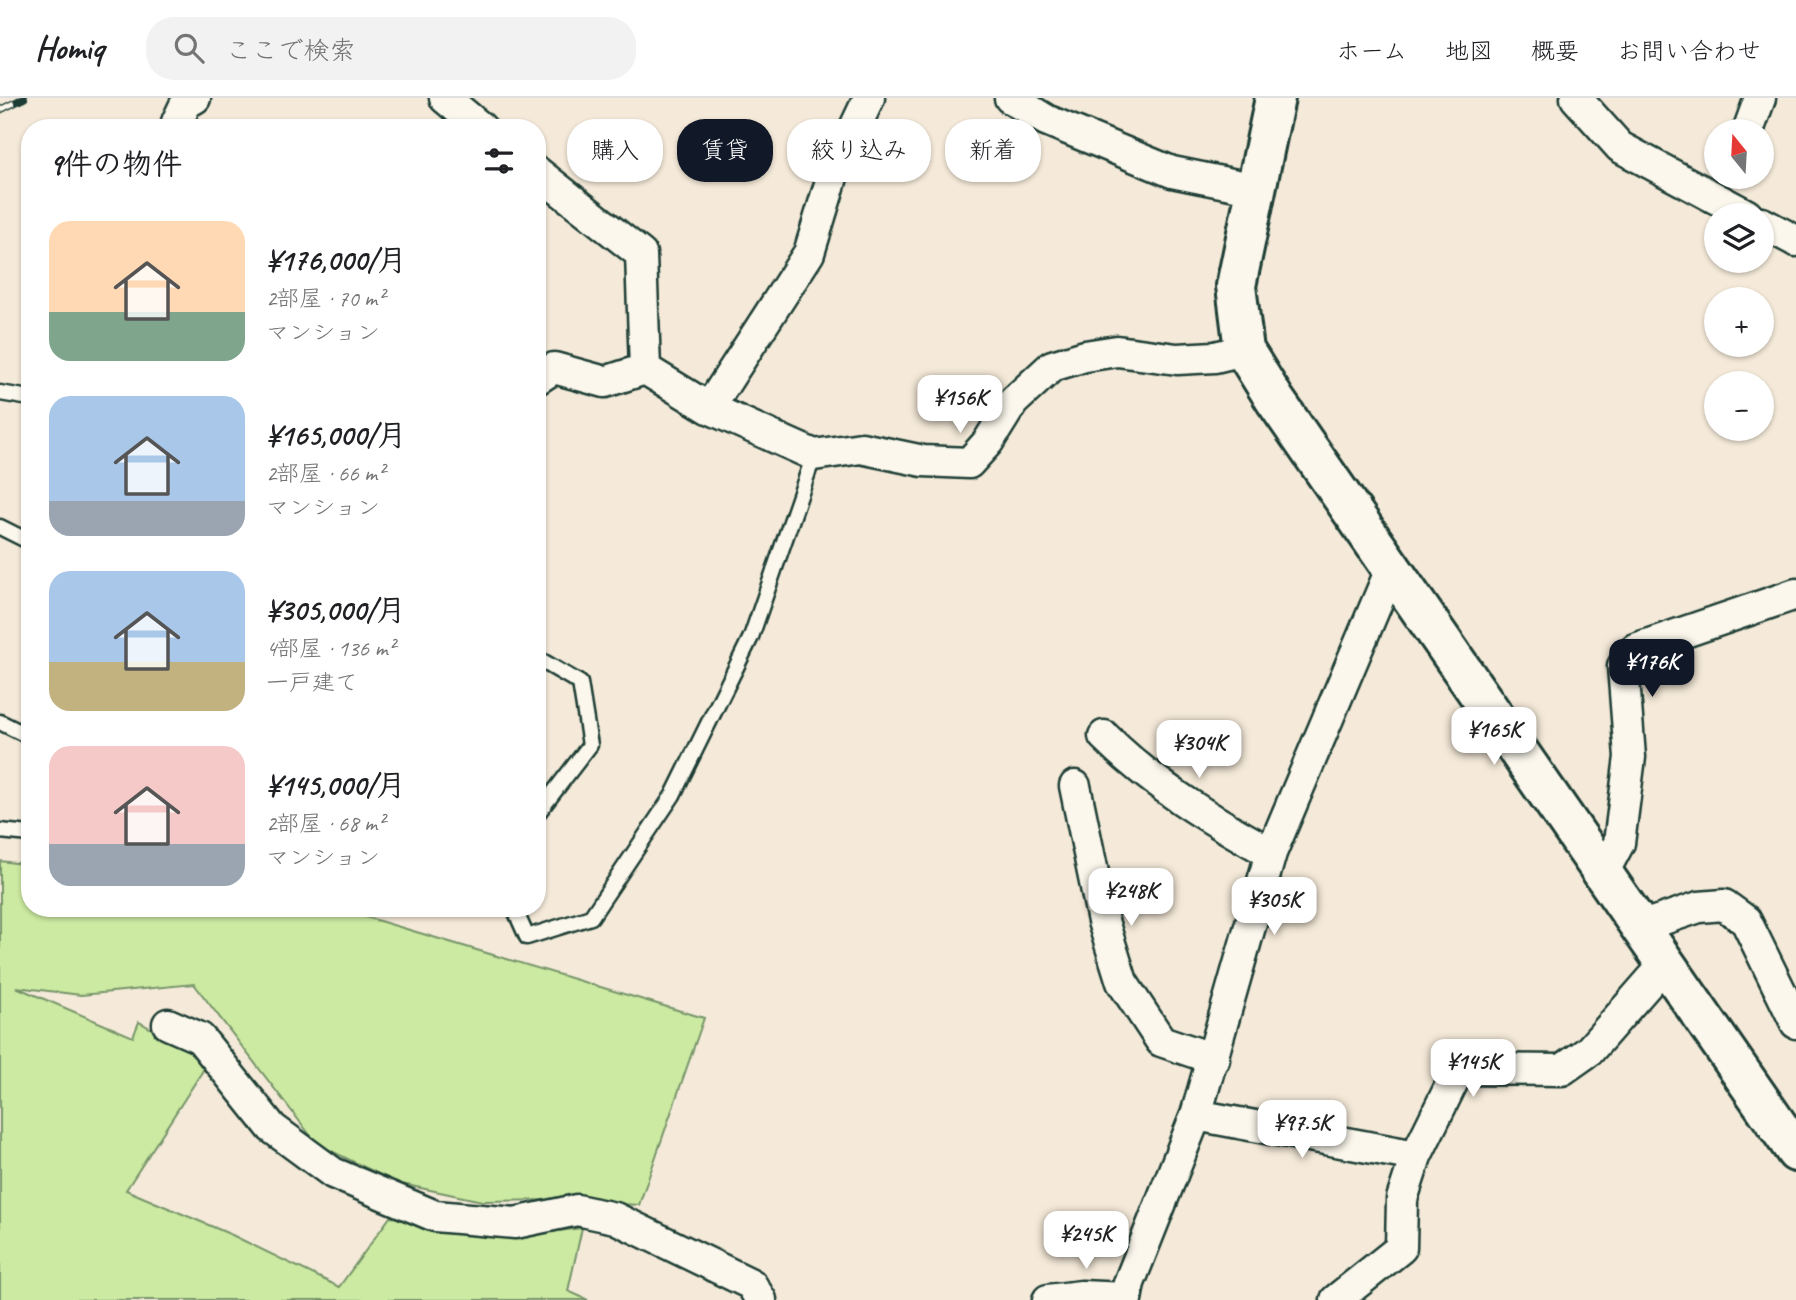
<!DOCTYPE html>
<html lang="ja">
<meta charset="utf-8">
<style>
body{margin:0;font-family:Caveat,"Klee One",sans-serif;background:#f2f2f2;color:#202124;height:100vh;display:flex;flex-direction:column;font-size:26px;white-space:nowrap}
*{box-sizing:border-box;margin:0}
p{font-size:23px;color:#757577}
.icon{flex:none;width:38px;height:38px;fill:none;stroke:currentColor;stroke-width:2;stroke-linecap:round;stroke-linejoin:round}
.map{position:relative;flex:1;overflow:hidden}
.sheet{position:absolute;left:21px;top:21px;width:525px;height:798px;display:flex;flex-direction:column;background:#fff;border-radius:28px;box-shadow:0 2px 5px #0004}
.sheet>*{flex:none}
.top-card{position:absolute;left:567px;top:21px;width:665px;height:63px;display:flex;gap:14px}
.needle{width:46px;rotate:342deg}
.buttons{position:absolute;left:1704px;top:21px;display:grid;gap:14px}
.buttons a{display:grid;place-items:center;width:70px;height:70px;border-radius:50%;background:#fff;box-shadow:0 2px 5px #0004;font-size:35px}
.price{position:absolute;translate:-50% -60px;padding:0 16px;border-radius:14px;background:#fff;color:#222;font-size:23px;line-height:46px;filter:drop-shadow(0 2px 4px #0008)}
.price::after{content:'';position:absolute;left:50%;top:42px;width:21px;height:16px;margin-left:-10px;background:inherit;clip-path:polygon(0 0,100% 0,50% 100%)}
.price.active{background:#111827;color:#fff}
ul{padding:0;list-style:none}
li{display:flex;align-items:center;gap:21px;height:175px;padding:0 28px}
li span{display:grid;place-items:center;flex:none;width:196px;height:140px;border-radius:21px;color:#555}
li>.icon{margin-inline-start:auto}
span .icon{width:84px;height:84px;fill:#fffc;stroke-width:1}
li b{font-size:30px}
h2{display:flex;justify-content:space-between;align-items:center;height:84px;padding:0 28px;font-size:30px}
.pill{padding:0 24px;border-radius:28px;background:#fff;box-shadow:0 2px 5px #0004;font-size:24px;line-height:63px}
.pill.active{background:#111827;color:#fff}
header{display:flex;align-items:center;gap:42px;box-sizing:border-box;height:98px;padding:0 35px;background:#fff;border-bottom:2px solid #e0e0e0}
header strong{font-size:33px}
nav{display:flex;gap:38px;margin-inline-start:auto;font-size:24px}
.search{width:490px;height:63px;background:#f2f2f2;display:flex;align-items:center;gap:18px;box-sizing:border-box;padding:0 24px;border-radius:28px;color:#757577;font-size:26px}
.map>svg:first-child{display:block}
</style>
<header>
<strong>Homiq</strong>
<div class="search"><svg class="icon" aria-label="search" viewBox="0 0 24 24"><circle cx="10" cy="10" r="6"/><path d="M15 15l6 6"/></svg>ここで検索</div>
<nav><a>ホーム</a><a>地図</a><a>概要</a><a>お問い合わせ</a></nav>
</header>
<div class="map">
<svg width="1796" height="1202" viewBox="0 0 1796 1202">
<rect width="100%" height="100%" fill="#f5ead9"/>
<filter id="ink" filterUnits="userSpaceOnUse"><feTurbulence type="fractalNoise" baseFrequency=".0143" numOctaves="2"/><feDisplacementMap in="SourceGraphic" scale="14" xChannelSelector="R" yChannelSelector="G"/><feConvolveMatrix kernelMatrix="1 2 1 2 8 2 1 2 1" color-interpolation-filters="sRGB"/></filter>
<g filter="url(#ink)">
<!-- green -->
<path fill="#cceaa1" stroke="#76946a" stroke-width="2" d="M0,763L30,767V810H336L704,920L639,1107L554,1102L482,1103L397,1085L317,1046L194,886L81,897L16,889L133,939L139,924L209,963L126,1092L232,1137L339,1189L390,1119L543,1135L582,1130L568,1193L588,1202H0Z"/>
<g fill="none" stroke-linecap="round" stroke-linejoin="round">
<defs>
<path id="lane" d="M0,295L30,300
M0,429L30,444
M537,560L580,585L590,647L537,716
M0,624L30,639
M0,733L30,736
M514,810L527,839L591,819L673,697L751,539L814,357"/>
<path id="street" d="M445,0L481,30
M1010,0L1046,22L1172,74L1256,91
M1576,0L1620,49L1747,117
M179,30L177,24L186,5L195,0
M1748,33L1760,0
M537,74L641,156L645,271
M1762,125L1796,143
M537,281L554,270L605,284L645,271L709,310L814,357L861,350L923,363L969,365L988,344L1013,304L1052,268L1085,258L1117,253L1177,261L1215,259L1244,252
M709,310L809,155L833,76L869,0
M1104,638C1153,687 1211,722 1271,755
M1075,688L1103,823L1122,884L1161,943L1214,961
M1603,775L1619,745L1630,659L1623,568L1635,551L1796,496
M1640,829L1699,809L1724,807L1746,823L1796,925
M168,926L200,940L272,1030L333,1075L435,1118L515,1125L577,1112L615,1120L751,1186L761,1202
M1196,1017L1416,1058
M1048,1202L1081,1198L1126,1200
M1126,1202L1129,1185L1196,1017L1271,755L1392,469
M1336,1202L1401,1150L1402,1101L1416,1058L1459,971L1562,972L1589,953L1666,865"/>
<path id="secondary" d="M1275,0L1236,188L1244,252L1275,302L1796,1054"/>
</defs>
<!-- lane casing -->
<use href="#lane" stroke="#1f3d34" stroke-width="19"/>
<!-- street casing -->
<use href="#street" stroke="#1f3d34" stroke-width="35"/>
<!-- secondary casing -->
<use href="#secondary" stroke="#1f3d34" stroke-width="44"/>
<!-- lane -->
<use href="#lane" stroke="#fbf7ec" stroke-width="14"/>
<!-- street -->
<use href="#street" stroke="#fbf7ec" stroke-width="30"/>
<!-- secondary -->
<use href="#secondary" stroke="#fbf7ec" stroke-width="38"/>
<defs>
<path id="rail" d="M0,12L24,0"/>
</defs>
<!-- rail casing -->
<use href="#rail" stroke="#1f3d34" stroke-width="8"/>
<!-- rail -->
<use href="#rail" stroke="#fbf7ec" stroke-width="5" stroke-dasharray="16" stroke-linecap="butt"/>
</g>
</g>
</svg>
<div class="buttons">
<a><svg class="needle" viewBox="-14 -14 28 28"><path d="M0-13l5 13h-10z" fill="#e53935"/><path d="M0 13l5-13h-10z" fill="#757577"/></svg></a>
<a><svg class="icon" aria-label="layers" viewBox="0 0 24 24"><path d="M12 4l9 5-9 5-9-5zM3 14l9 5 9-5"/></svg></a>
<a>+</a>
<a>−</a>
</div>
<b class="price" style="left:960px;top:337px">¥156K</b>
<b class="price active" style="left:1652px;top:601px">¥176K</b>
<b class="price" style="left:1494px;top:669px">¥165K</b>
<b class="price" style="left:1199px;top:682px">¥304K</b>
<b class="price" style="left:1131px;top:830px">¥248K</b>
<b class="price" style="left:1274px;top:839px">¥305K</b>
<b class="price" style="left:1473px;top:1001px">¥145K</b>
<b class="price" style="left:1302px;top:1062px">¥97.5K</b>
<b class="price" style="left:1086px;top:1173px">¥245K</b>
<div class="top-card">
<a class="pill">購入</a>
<a class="pill active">賃貸</a>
<a class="pill">絞り込み</a>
<a class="pill">新着</a>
</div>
<section class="sheet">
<h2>9件の物件<svg class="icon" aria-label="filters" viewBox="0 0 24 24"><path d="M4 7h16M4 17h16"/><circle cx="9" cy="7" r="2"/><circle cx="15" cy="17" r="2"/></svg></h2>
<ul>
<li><span style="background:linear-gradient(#ffd9b3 65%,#7fa58c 0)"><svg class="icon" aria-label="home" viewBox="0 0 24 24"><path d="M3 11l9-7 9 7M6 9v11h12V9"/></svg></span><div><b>¥176,000/月</b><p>2部屋 · 70 m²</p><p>マンション</p></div></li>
<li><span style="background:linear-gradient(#a9c7e8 75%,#9aa5b1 0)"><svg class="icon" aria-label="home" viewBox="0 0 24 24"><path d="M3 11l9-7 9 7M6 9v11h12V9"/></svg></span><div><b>¥165,000/月</b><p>2部屋 · 66 m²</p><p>マンション</p></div></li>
<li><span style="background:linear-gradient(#a9c7e8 65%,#c2b280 0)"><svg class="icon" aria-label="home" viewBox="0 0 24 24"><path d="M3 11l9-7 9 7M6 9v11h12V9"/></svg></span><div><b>¥305,000/月</b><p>4部屋 · 136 m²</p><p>一戸建て</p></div></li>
<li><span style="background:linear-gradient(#f6c9c9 70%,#9aa5b1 0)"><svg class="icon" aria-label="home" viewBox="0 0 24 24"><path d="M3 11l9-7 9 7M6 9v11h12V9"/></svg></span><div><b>¥145,000/月</b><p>2部屋 · 68 m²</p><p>マンション</p></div></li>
</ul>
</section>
</div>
